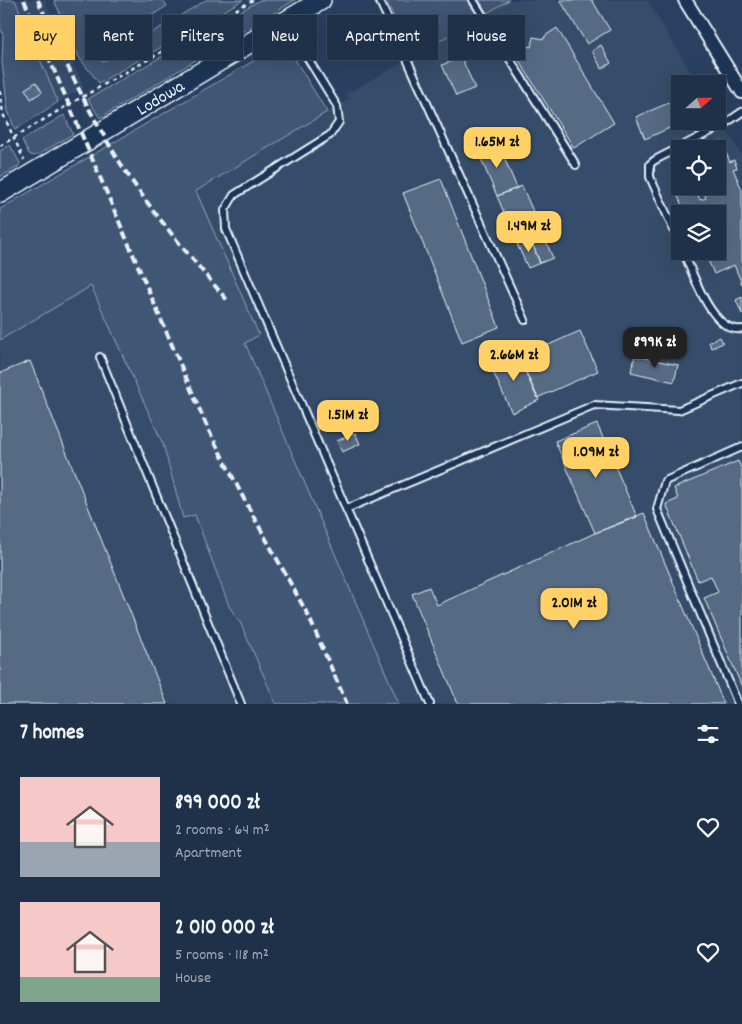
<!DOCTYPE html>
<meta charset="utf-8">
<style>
body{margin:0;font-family:Dekko,sans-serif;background:#2c3c53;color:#f1f3f6;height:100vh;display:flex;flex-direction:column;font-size:19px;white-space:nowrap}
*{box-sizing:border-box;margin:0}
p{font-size:16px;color:#a1a9b4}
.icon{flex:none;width:28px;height:28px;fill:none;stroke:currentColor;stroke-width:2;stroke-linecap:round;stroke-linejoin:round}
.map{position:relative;height:704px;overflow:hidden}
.side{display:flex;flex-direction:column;background:#1f3049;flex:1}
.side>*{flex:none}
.hud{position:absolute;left:15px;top:15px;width:712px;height:45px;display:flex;gap:10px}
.needle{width:32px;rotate:69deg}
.controls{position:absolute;left:671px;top:75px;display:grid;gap:10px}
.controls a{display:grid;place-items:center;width:55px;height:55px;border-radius:0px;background:#1f3049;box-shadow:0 5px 20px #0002,0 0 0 1px #3c4b61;font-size:25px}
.price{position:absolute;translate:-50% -42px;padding:0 11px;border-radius:10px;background:#ffd166;color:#111;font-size:16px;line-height:32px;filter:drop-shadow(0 1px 2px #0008)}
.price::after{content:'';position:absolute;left:50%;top:30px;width:15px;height:11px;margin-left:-8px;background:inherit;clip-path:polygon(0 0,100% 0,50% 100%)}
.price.selected{background:#222;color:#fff}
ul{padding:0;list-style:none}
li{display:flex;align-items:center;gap:15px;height:125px;padding:0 20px}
li span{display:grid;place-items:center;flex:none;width:140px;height:100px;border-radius:0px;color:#555}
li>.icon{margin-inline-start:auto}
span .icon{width:60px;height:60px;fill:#fffc;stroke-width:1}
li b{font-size:21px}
h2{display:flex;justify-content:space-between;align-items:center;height:60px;padding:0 20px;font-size:21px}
.tag{padding:0 18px;border-radius:0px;background:#1f3049;box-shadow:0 5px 20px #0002,0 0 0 1px #3c4b61;font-size:18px;line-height:45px}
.tag.selected{background:#ffd166;color:#111}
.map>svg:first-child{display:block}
</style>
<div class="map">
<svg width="742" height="704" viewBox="0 0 742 704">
<rect width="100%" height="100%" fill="#294061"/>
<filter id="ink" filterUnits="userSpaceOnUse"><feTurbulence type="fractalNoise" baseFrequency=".02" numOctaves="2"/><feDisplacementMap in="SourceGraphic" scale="10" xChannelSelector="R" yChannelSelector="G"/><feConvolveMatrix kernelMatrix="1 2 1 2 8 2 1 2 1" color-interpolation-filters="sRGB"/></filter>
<g filter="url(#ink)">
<!-- built -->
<path fill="#364d6b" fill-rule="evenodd" d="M15,0H45L84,88L58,102Z
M509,0H647L698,84H680V121H718V115L742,156V704H399L245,343L259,335L196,191L349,99L346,94L471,24ZM680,149H718V186H680ZM680,214H718V251H680Z
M90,286L163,444L183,517L195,514L229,606L241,624L276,704H0V340Z"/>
<!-- green -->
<path fill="#415774" stroke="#94a4b6" d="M0,0H15L58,102L15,130L8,111L2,63L3,35L0,27Z
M54,0H163L167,6L96,50L103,62L206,0H243L99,83L80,59Z
M260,0H295L100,118L88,99Z
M386,0H467L479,18L413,56Z
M479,0H509L487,13Z
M279,46L288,48L327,112L196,191L259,335L245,343L399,704H276L241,624L229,606L195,515L183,518L163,444L91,286L0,340V209Z
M64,115L73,134L39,154L34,156L29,154L22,140Z
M10,145L20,163L18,167L0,177V151Z"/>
<!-- building -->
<path fill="#556a83" stroke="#e8f1f8" d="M560,0H592L610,30L587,44Z
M557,28L614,123L574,148L515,54L527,46L531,47L533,37L544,39L545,36Z
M601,45L611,63L602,69L592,51Z
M461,57L475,88L456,96L442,65Z
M36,82L42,92L31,99L25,89Z
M680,98V121H685L645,139L636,117Z
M497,141L517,188L497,196L477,150Z
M721,141L730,162L734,160L737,168L733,169L742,190V284L734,265L714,274L704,251H718V214H688L685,207L683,208L674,187L680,184V186H694L700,200L706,198L702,186H718V149H704Z
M441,179L499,327L462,342L403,193Z
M522,186L553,258L540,263L530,238L517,244L497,196Z
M530,238L540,263L528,268L517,244Z
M742,297V314L736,300Z
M580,331L598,371L537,398L519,358Z
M720,337L723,343L711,348L709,342Z
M516,351L539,400L512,413L489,363Z
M635,356L678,365L674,382L631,372Z
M30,361L167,704H0V373Z
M597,424L637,517L595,533L555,441Z
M355,433L360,444L342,452L337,441Z
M738,461L742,470V687L704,598L718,592L711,576L698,581L666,504L678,499L674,488Z
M644,513L724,704H458L412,594L429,587L437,605L595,533Z"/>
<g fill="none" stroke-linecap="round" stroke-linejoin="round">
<defs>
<path id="lane" d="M379,0L407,59L525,320
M473,0L576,165
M286,23L337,106L339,122L330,135L234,195L225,210L226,229L430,704
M680,244L650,177V164L655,160L723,125L742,112
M683,251C693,273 712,334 742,329
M100,357L241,704
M346,509L594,405L679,410L742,383
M738,704L657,509L665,481L742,447"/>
<path id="street" d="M685,0L742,92"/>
<path id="secondary" d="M0,193L321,0"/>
</defs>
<!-- lane casing -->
<use href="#lane" stroke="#e8f1f8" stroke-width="10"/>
<!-- street casing -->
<use href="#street" stroke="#e8f1f8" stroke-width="16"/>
<!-- secondary casing -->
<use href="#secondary" stroke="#e8f1f8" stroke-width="22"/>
<!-- path -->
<path stroke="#e8f1f8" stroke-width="2.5" stroke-dasharray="4 4" stroke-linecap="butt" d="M0,91L3,114L24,160
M0,146L68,105L253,0"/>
<!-- lane -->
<use href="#lane" stroke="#1d3557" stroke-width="6"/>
<!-- street -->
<use href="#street" stroke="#1d3557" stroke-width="12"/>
<!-- secondary -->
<use href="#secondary" stroke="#1d3557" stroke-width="19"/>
<!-- rail -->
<path stroke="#e8f1f8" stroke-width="4" stroke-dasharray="8 4" stroke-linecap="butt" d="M24,0L208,429L245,501L308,615L347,704
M38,0C64,62 93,122 130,178C159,221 194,261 227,300"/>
</g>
</g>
<g text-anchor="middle" stroke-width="5" stroke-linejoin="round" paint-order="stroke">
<!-- street labels -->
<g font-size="18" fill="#e8f1f8" stroke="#1d3557">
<text transform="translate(160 97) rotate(-31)" y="6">Lodowa</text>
</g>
</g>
</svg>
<div class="controls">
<a><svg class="needle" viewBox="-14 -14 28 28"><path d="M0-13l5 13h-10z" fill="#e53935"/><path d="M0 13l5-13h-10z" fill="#a1a9b4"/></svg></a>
<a><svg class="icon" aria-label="locate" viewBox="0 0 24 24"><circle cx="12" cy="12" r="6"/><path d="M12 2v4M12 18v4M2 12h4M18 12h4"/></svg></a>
<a><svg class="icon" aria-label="layers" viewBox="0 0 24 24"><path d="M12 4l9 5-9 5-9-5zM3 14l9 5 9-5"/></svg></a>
</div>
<b class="price" style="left:497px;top:169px">1.65M zł</b>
<b class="price" style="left:529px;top:253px">1.49M zł</b>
<b class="price selected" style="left:655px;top:369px">899K zł</b>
<b class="price" style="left:514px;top:382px">2.66M zł</b>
<b class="price" style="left:348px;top:442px">1.51M zł</b>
<b class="price" style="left:596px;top:479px">1.09M zł</b>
<b class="price" style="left:574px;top:630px">2.01M zł</b>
<div class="hud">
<a class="tag selected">Buy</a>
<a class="tag">Rent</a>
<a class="tag">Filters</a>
<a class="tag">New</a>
<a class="tag">Apartment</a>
<a class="tag">House</a>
</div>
</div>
<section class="side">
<h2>7 homes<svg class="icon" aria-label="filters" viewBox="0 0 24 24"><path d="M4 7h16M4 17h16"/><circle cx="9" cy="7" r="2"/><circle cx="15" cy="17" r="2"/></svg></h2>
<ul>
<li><span style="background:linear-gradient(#f6c9c9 65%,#9aa5b1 0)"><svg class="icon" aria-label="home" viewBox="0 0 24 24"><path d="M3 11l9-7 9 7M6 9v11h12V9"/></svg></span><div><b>899 000 zł</b><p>2 rooms · 64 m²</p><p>Apartment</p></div><svg class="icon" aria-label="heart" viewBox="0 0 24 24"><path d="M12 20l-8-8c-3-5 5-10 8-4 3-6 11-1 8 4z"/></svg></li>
<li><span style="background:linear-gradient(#f6c9c9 75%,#7fa58c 0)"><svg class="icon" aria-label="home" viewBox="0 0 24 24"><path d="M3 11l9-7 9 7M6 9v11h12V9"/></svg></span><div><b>2 010 000 zł</b><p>5 rooms · 118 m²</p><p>House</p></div><svg class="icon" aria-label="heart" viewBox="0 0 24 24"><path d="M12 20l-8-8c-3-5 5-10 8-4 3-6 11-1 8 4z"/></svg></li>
</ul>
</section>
